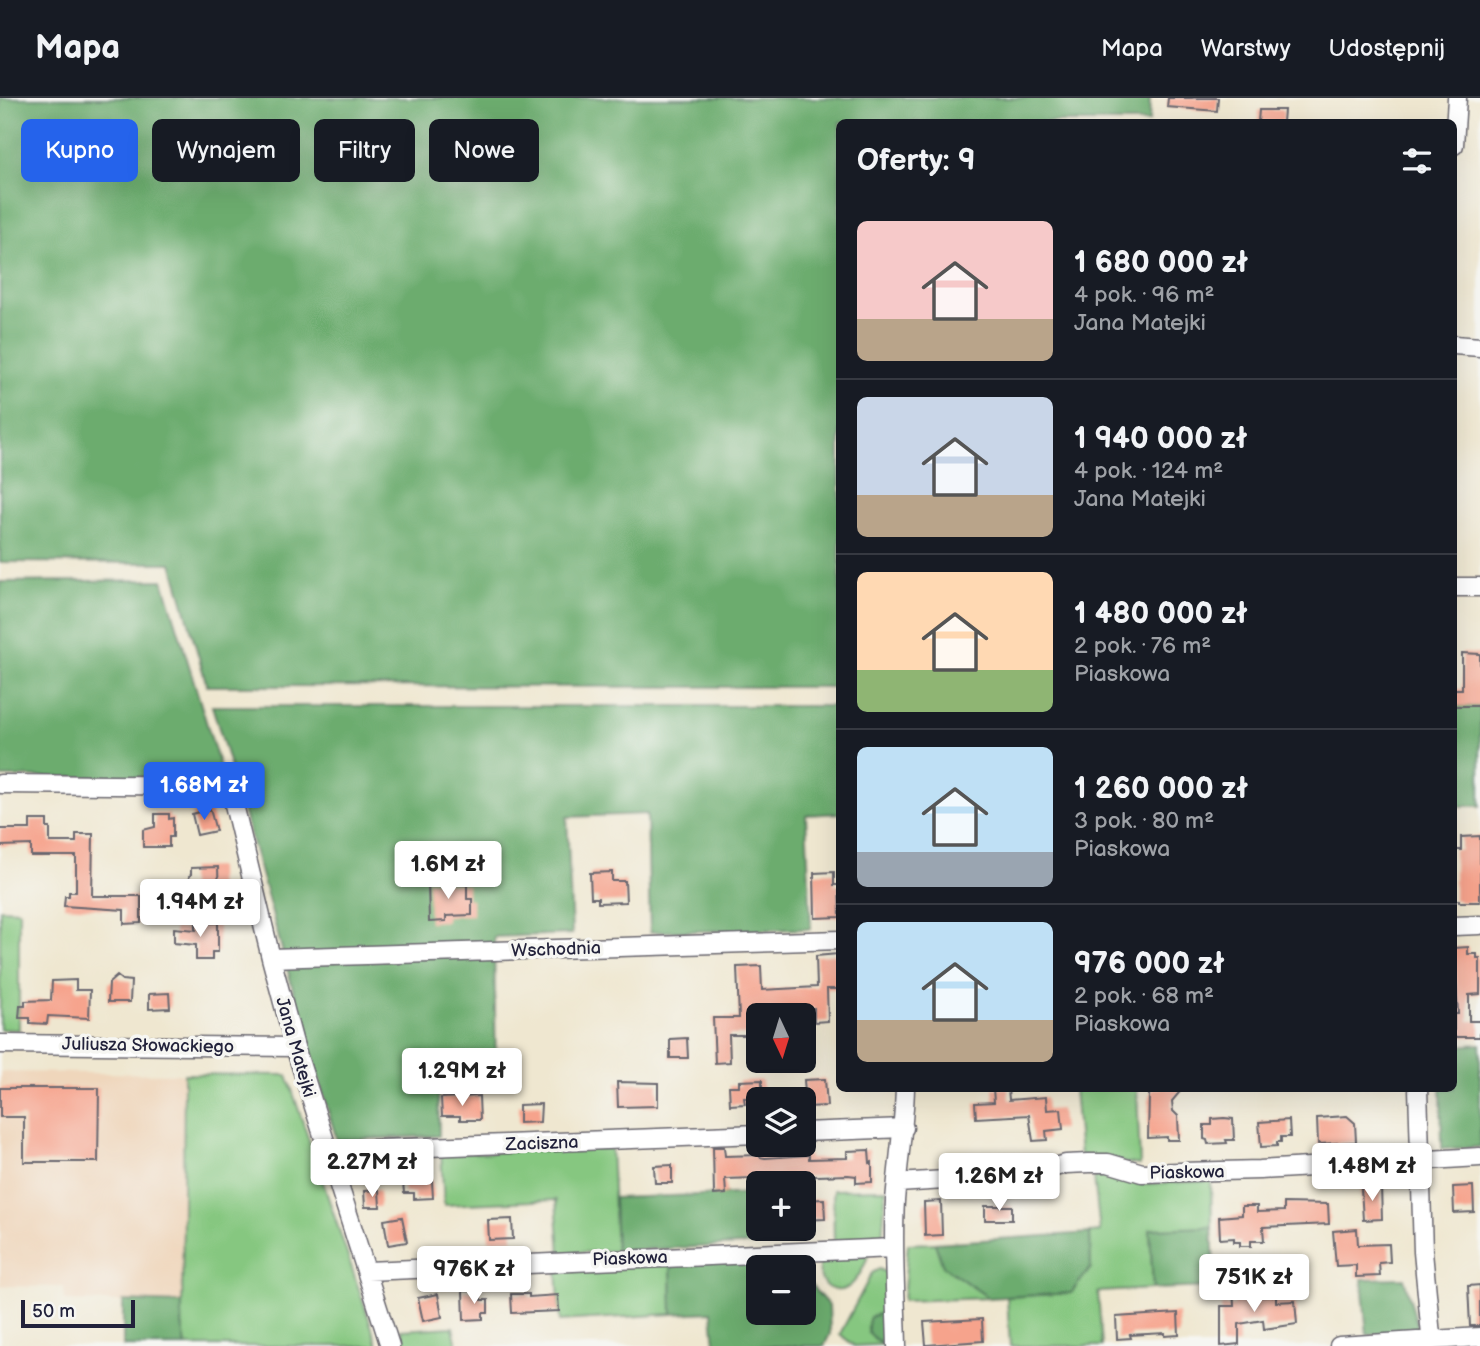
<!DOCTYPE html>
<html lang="pl">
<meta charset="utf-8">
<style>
body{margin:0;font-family:"Balsamiq Sans",sans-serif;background:#20242c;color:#f1f3f6;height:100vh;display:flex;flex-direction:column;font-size:26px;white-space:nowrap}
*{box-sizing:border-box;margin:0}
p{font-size:23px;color:#9ea1a6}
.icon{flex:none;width:38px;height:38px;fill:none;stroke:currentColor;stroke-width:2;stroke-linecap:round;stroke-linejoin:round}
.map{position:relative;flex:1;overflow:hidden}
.sheet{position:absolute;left:836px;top:21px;width:621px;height:973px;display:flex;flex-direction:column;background:#171b24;border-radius:10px;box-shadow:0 7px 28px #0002}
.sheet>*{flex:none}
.guide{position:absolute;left:21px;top:21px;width:665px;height:63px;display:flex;gap:14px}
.needle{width:46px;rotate:176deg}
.fabs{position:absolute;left:746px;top:905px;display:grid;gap:14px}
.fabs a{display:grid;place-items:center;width:70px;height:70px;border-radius:10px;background:#171b24;box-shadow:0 7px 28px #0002;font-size:35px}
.scale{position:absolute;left:21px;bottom:18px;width:114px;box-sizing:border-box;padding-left:7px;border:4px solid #22223b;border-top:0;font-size:19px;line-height:24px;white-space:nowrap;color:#22223b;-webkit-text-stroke:5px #f6f6f2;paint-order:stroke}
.price{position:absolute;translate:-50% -60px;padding:0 16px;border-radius:7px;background:#fff;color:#222;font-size:23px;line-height:46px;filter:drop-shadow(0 2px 4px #0008)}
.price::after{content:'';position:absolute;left:50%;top:42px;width:21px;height:16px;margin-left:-10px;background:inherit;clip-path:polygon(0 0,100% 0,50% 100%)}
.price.current{background:#2563eb;color:#fff}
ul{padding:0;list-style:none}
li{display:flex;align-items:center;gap:21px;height:175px;padding:0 21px}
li+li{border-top:2px solid #363941}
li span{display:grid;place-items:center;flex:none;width:196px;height:140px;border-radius:10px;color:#555}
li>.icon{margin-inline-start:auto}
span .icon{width:84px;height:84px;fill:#fffc;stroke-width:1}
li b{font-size:30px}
h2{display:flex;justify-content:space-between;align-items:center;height:84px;padding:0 21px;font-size:30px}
.pill{padding:0 24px;border-radius:10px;background:#171b24;box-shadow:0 7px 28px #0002;font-size:24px;line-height:63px}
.pill.current{background:#2563eb;color:#fff}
header{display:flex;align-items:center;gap:42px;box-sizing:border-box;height:98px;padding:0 35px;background:#171b24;border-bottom:2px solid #363941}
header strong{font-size:33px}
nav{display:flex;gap:38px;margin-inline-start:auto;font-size:24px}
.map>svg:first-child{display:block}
</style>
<header>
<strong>Mapa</strong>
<nav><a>Mapa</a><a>Warstwy</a><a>Udostępnij</a></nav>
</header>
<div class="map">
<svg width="1480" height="1248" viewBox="0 0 1480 1248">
<rect width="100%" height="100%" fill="#f6f6f2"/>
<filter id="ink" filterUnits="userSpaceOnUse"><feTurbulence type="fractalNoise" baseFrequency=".0143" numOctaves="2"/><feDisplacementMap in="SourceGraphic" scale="14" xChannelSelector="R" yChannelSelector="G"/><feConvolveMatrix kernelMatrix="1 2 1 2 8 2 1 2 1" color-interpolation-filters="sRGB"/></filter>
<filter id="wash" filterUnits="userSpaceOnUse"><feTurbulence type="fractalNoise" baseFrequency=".00686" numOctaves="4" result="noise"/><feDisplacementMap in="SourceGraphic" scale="28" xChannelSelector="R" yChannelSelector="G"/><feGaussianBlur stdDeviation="1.57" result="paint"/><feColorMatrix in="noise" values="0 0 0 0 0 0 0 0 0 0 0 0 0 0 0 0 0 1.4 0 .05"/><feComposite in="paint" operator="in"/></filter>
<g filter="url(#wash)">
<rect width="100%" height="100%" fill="#efe7d0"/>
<!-- built -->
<path fill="#efd6bb" d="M0,974L184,976L182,1205L65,1203L64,1189L0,1188Z"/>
<!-- green -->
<path fill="#86c780" stroke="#54745e" stroke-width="2" d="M0,811L19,812V932L0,931Z
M184,976L287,977L378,1248H186L182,1226Z
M1074,991H1137L1140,1067L1080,1058Z
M611,1050L616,1153L560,1155L556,1102L444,1107L441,1056Z
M1129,1078L1137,1086L1211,1083L1212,1129L1150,1132L1153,1191L1098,1194L1102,1248H1010L1007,1199L1071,1195L1091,1170L1090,1135L1100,1134L1094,1079Z
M886,1091L882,1142L834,1145L833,1092Z
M935,1145L943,1168L989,1200L903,1203L908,1146Z
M868,1157C865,1168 854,1191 841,1192C821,1194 816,1174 821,1159Z
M671,1164L672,1216L560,1223L557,1170Z
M879,1171L888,1175L889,1216L868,1235L879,1245L890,1246L854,1248L840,1236L872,1175Z
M453,1229L457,1248H407L401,1232Z"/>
<!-- forest -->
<path fill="#6cac6e" stroke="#476754" stroke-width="2" fill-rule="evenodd" d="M0,0H1150L1149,24H840V589L207,588L172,465L0,464Z
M163,482L223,679H0V484Z
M212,608H840V715L806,717L811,831L650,834L647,716L567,719L572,836L494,839L496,981L438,983L439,1038L337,1042C292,898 257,751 212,608Z
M1454,608H1480V708H1454Z
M1480,946V1049L1442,1051L1441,991L1454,990V948Z
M758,1095V1130L784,1131L785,1145L616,1153L614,1100Z
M1212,1129L1215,1189L1153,1191L1150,1131Z
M1090,1135L1091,1169L1071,1195L989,1200L943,1168L935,1145Z
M801,1160L808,1184L829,1208L830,1236L824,1248H715L712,1214L672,1216L671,1164ZM758,1169H803V1214H758Z
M1404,1180L1418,1229L1412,1233L1367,1237L1362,1181Z
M123,1203L182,1205V1226L186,1248H123Z
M878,1216H889L890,1246C874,1244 863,1236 870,1219Z"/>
<g id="blocks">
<!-- building -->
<path fill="#f6a38c" d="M1168,0H1218L1217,13L1167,9Z
M1259,12H1284L1283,24H1258Z
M1462,555L1480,556V608H1454V591H1462Z
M210,711L216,733L197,737L192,716Z
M155,716H169V721L173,720V739H169V749H143V732L155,729Z
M30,722H47V730H50V744H76V736H93L92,798H141V825L124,826V812L64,808L65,798H69V794H76V758H31V747L0,748V731H30Z
M1480,738V804H1459V802H1454V752H1461V739Z
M218,769L219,801L192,802L189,778L191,777V770Z
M612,774V783H625L626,804L598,805V800H591L590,775Z
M834,774V787H839L840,819L815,820L814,775Z
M428,783L467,787V801H472V817L446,818V823L429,824Z
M196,825H218V854H212V862H196V847L174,845V830L196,832Z
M1468,849V856H1477V860H1480V896L1469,897V923H1480V939H1454V916H1458L1454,850Z
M838,856L840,891H827L828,923L814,924V910L762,912V917H758V937H729L730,964L715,965L713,920H739L737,869L761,868L762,892L817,889L816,858Z
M117,878L122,882L131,883L130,904H108L109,885Z
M76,882V892H90L89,920L48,918L47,926L30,925V920H19L20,908H25V903L51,902L52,883Z
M169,895L170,910L149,911V896Z
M687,940L688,960H670V941Z
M825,981L827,1008L806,1009L804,982Z
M762,982V999L744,1000L745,1006L730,1007L729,988H739V983Z
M617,984L658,985V1008L618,1009Z
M0,990H99L98,1064H24V1019H0Z
M993,990H1008L1009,1002L1046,999L1047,1012L1061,1011L1063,1031L1046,1033L1047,1042L1033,1043L1029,1017L976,1020L975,1005L994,1004Z
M1154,990H1183L1172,1003L1173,1013L1178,1018L1179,1042H1167V1039L1148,1040L1149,997Z
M479,998L480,1022H460V1018H442L441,1000Z
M541,1006L540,1024L519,1025V1007Z
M1347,1018L1355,1025L1356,1044L1318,1046L1317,1020Z
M1224,1020L1233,1021L1234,1042H1226L1227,1045L1208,1046L1207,1042L1204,1041V1027H1212V1021Z
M1289,1022L1290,1039H1281V1044H1277V1048L1261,1049L1259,1024Z
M713,1049H724L725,1058L760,1057V1059L765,1060L809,1057V1061L847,1060V1053L869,1052L870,1065L872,1064V1084L856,1085V1078L848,1077L725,1081L726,1096L714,1097Z
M672,1067V1085H655L654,1068Z
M432,1083L433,1100L414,1101V1095H404L403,1084Z
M1369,1087L1381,1088L1382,1121L1363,1122L1361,1090Z
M1473,1088L1474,1114L1454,1115L1453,1089Z
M379,1092L380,1109H365L364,1093Z
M824,1101L825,1121L803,1122V1102Z
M941,1103L942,1137L925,1138L924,1104Z
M1284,1105L1328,1106L1329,1126L1263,1129L1264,1143H1251V1148H1240V1144H1234V1140L1220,1141L1219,1119L1242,1117V1108H1257V1114L1284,1113Z
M985,1108H1012V1122H985Z
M402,1119L407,1144L388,1147L384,1122Z
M512,1121L513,1141L489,1142L488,1122Z
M1357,1131L1358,1147L1389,1146L1390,1164L1379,1165L1380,1178L1356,1179V1167L1336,1168L1333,1133Z
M1250,1187L1251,1199L1276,1198V1204L1295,1203L1297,1226L1264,1231L1263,1222L1239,1226V1246L1221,1248V1208H1234L1233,1188Z
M1480,1187V1228H1470L1468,1188Z
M463,1193H480L481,1202H488V1215H483V1221L464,1222Z
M438,1196L442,1219L423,1223L418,1200Z
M511,1196H529V1199L558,1197L559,1213L512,1215Z
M1178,1215L1179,1237L1165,1238V1235L1130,1237L1131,1240L1117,1241L1116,1219Z
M982,1221L983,1243L926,1247L924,1224Z"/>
</g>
</g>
<g filter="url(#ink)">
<use href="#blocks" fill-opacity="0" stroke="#6a676f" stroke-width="2"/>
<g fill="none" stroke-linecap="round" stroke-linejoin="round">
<defs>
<path id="street" d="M1454,47L1457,0
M1454,247L1480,249
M1454,489H1480
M0,686L226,688L230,690L271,860L295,949L390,1248
M1454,828L1480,827
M271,860L840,842
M0,946L295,949
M1418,990L1423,1154L1432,1248
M803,1034L904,1030
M327,1053L758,1036
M898,1085L1023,1077L1066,1066L1089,1065H1108L1142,1075L1260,1072L1480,1059
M367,1173L894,1150
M897,1248C896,1200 892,1151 895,1103C898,1065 904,1028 905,990
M1339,1248L1480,1239"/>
</defs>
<!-- street casing -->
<use href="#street" stroke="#6a676f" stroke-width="21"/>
<!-- street -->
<use href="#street" stroke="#fff" stroke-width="18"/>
</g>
</g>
<g text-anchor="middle" stroke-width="7" stroke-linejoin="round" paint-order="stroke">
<!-- street labels -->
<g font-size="18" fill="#22223b" stroke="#f6f6f2">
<text transform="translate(556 851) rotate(-2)" y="6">Wschodnia</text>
<text transform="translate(148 947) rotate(1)" y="6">Juliusza Słowackiego</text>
<text transform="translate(296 949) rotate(74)" y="6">Jana Matejki</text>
<text transform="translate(542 1045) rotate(-2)" y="6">Zaciszna</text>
<text transform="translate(1187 1074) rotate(-1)" y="6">Piaskowa</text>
<text transform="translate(630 1160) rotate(-2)" y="6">Piaskowa</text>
</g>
</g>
</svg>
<div class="fabs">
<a><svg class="needle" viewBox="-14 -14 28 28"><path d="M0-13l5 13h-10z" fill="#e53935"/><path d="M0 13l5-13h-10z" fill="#9ea1a6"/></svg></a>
<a><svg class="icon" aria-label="layers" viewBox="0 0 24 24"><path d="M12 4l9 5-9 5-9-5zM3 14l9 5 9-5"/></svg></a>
<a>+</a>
<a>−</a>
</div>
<div class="scale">50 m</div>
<b class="price current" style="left:204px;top:724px">1.68M zł</b>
<b class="price" style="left:448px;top:803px">1.6M zł</b>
<b class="price" style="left:200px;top:841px">1.94M zł</b>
<b class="price" style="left:462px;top:1010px">1.29M zł</b>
<b class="price" style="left:372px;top:1101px">2.27M zł</b>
<b class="price" style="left:1372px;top:1105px">1.48M zł</b>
<b class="price" style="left:999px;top:1115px">1.26M zł</b>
<b class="price" style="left:474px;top:1208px">976K zł</b>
<b class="price" style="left:1254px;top:1216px">751K zł</b>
<div class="guide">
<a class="pill current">Kupno</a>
<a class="pill">Wynajem</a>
<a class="pill">Filtry</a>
<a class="pill">Nowe</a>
</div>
<section class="sheet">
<h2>Oferty: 9<svg class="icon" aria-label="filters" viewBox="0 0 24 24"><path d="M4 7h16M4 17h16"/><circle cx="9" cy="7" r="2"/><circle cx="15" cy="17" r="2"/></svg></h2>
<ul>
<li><span style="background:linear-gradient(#f6c9c9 70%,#b9a48a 0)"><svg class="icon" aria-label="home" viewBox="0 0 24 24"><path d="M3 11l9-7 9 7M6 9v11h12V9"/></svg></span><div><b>1 680 000 zł</b><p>4 pok. · 96 m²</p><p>Jana Matejki</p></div></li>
<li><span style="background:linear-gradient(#c9d6e8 70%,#b9a48a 0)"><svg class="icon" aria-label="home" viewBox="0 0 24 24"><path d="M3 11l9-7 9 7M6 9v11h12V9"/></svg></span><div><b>1 940 000 zł</b><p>4 pok. · 124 m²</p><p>Jana Matejki</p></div></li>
<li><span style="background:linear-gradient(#ffd9b3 70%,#8fb573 0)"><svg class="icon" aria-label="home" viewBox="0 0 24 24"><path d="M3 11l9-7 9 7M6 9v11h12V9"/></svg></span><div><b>1 480 000 zł</b><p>2 pok. · 76 m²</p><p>Piaskowa</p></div></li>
<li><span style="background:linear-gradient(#bfe0f5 75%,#9aa5b1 0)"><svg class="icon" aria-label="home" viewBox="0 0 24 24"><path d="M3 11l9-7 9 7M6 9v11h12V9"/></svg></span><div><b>1 260 000 zł</b><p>3 pok. · 80 m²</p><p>Piaskowa</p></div></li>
<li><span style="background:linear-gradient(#bfe0f5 70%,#b9a48a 0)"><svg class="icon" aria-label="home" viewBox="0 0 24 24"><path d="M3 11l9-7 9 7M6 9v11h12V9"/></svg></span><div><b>976 000 zł</b><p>2 pok. · 68 m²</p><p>Piaskowa</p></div></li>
</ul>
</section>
</div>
